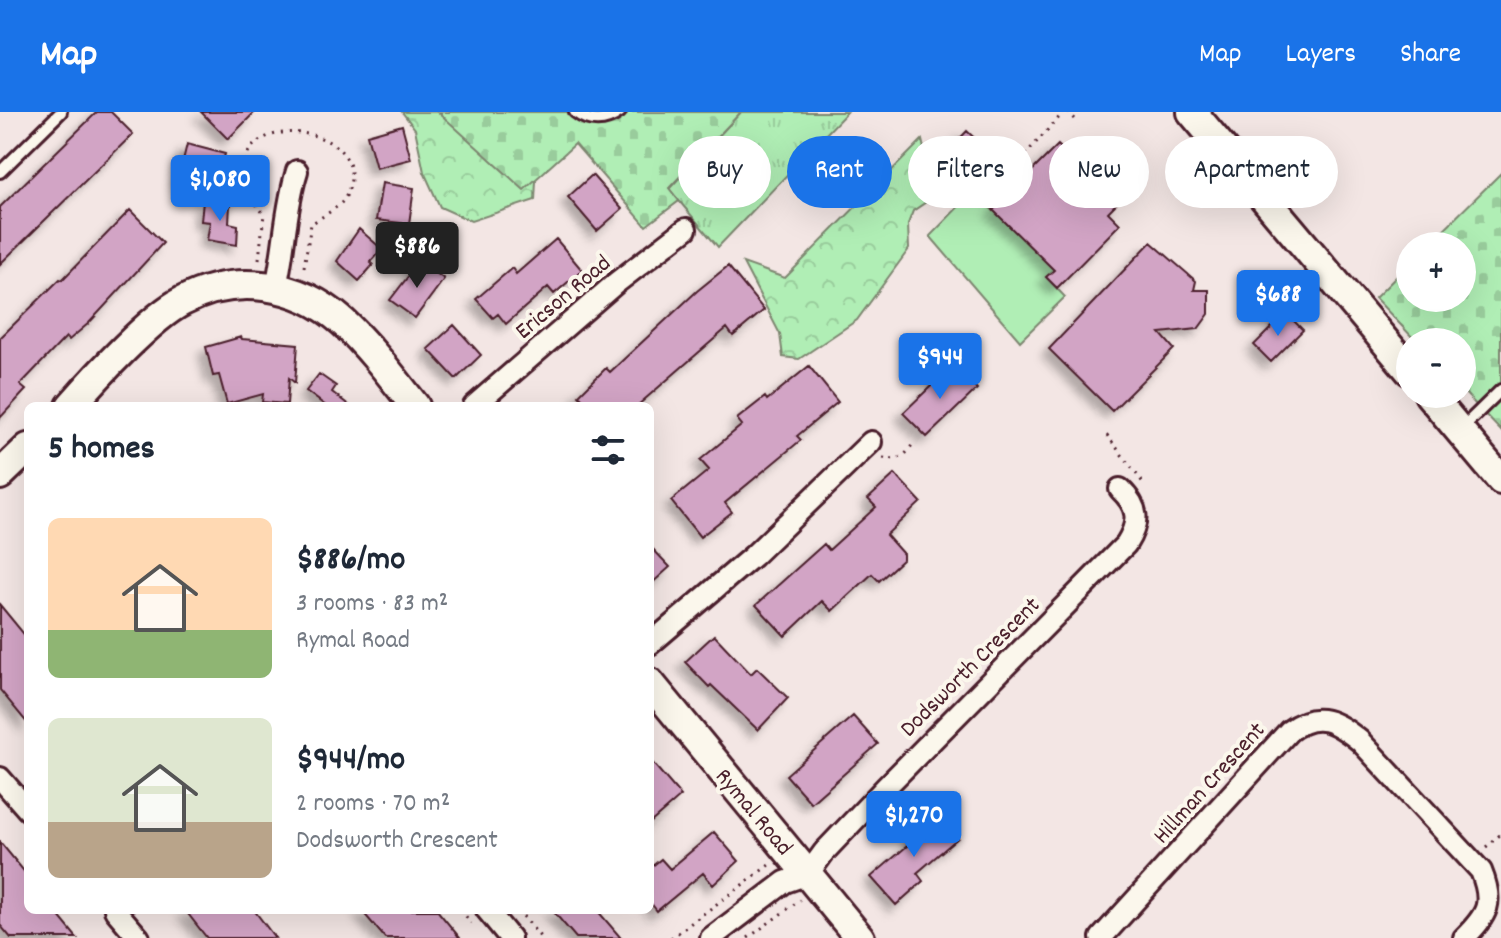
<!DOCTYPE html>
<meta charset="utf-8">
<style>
body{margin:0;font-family:Dekko,sans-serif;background:#f6f6f7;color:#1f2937;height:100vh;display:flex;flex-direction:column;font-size:30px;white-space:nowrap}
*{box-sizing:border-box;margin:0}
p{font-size:26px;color:#747a83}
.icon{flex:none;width:44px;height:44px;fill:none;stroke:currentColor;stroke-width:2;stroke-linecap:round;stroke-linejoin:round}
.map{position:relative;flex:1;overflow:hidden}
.panel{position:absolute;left:24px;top:290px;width:630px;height:512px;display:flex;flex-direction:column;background:#fff;border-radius:12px;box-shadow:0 8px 32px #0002}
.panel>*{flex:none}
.top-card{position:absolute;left:678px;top:24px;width:702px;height:72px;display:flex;gap:16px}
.buttons{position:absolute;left:1396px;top:120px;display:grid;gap:16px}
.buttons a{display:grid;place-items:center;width:80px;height:80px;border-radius:50%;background:#fff;box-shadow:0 8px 32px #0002;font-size:40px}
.price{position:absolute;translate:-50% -68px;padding:0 18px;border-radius:8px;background:#1a73e8;color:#fff;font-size:26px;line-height:52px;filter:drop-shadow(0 2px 4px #0008)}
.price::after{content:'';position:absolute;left:50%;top:48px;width:24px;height:18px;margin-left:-12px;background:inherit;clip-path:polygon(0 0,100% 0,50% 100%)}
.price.current{background:#222;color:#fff}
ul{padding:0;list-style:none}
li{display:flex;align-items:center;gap:24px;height:200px;padding:0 24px}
li span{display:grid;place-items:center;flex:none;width:224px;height:160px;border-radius:12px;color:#555}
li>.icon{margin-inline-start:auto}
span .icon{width:96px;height:96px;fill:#fffc;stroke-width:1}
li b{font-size:34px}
h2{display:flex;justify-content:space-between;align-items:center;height:96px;padding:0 24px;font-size:34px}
.tag{padding:0 28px;border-radius:36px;background:#fff;box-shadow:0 8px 32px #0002;font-size:28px;line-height:72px}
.tag.current{background:#1a73e8;color:#fff}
header{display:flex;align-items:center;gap:48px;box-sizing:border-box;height:112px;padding:0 40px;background:#1a73e8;color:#fff}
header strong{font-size:38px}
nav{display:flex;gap:44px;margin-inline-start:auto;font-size:28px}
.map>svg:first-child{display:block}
</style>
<header>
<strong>Map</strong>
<nav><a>Map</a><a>Layers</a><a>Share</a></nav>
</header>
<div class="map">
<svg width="1501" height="826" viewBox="0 0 1501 826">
<defs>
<pattern id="grass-tufts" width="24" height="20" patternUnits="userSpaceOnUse" patternTransform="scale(2)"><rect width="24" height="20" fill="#b0eeb5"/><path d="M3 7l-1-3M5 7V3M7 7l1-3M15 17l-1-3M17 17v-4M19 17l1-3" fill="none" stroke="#99cc9c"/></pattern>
<pattern id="forest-crowns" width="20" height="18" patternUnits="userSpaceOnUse" patternTransform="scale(2)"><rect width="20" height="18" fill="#b0eeb5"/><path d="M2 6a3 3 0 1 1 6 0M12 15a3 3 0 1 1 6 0" fill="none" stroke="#99cc9c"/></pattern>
<pattern id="cemetery-stones" width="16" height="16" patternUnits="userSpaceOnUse" patternTransform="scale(2)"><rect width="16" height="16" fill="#b0eeb5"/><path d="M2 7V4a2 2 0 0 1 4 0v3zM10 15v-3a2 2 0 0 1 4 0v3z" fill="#99cc9c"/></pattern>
<filter id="shadow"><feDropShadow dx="-7" dy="7" stdDeviation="4" flood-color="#0004"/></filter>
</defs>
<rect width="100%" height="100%" fill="#f3e6e4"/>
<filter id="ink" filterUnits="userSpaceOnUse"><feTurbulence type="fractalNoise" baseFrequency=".0125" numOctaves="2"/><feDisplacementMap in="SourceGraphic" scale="16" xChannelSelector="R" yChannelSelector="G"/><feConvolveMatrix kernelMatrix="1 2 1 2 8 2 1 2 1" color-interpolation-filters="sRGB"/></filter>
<g filter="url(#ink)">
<!-- grass -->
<path fill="url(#grass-tufts)" stroke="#7d8670" stroke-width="2" d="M741,0H847L718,135L669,77Z"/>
<!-- forest -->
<path fill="url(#forest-crowns)" stroke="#7d8670" stroke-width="2" d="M402,0H472L536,69L535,88L471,109L440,95L424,60L415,17Z
M922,28L935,84L913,99L908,112L909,137L857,208L799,247L783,245L780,222L743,151L785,166Z"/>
<!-- cemetery -->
<path fill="url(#cemetery-stones)" stroke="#7d8670" stroke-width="2" d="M438,0H741L669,76L679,89L646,114L575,32L524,78Z
M1501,61V319L1462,278V230H1417L1375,186L1410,151V186H1462V134H1427Z"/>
<!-- park -->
<path fill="#b0eeb5" stroke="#7d8670" stroke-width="2" d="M971,82L993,98L1054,158L1046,165L1065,185L1020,229L930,124Z"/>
<!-- building -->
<path fill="#d2a4c5" stroke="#4a1f2b" stroke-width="2" filter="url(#shadow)" d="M97,0H111L133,22L0,152V95Z
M201,0H255L228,27Z
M402,13L411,47L376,56L367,23Z
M967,19L986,37L964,60L945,42Z
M187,32L225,42L216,78L178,69Z
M1058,33L1117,91L1108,100L1120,112L1057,176L1046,165L1054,158L993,98Z
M592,63L622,97L597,119L568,85Z
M382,71L414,76L409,112L376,108Z
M203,89L230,93L229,111L238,113L237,133L207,128L210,110L201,109Z
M130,98L163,131L89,211L69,228L66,225L20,273L26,278L0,306V226L60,167L62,168Z
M359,117L382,137L370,150L373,153L359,169L337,149Z
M556,127L582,158L554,182L548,175L506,212L498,202L493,206L476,187L512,156L516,162Z
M1151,130L1196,169L1194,178H1209V202L1198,217L1160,221L1174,237L1112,299L1049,237Z
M420,149L444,167L415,206L390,188Z
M728,154L764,198L733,224L727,216L637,294H590L579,283L606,256L610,260L697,179Z
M1286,201L1303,218L1271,250L1254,233Z
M454,213L481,243L456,267L428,237Z
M241,225L242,227L298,232L295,271L289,266L287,292L262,290L263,282L227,292L219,263L213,264L206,235Z
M953,253L977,277L927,325L903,301Z
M809,254L838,290L797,324L801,328L725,391L732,400L700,425L671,389L709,358L700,348L742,313L737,307L765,285L767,288Z
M319,262L336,274L332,280L350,294H326L306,279Z
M895,362L921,390L886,423L903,442V447L879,469L872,462L832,499L822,489L785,524L756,493L824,432L829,438L876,395L868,387Z
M650,434L670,455L650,473Z
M0,493L28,527V612L0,578Z
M714,523L751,562L757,556L788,586L758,618L711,573L709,575L685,550Z
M853,604L878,632L811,691L786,663Z
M650,648L681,684L650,711Z
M935,700L958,726L917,761L923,769L896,793L871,765L914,728L909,723Z
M714,720L739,749L713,773L703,761L657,799L650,790V756L661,747L670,757Z
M0,730L28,764V798H54L77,826H11L0,813Z
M185,798H254L275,826H207Z
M361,798H437L460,826H385Z
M552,798H597L621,826H576Z"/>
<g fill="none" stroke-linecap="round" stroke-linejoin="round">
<defs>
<path id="lane" d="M575,0C589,11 605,11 620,0
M0,60L61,0
M1462,316L1501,278"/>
<path id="street" d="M276,175C285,136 285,97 297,59
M474,294L616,171L686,117
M650,532L753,444L871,330
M0,666L28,698
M115,798L139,826
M487,798L510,826
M711,826L785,770L808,762L824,740L886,675L1126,432C1140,410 1139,395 1120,377
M1101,826L1289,619C1317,598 1335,609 1360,629L1481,759C1494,791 1488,802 1464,826"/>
<path id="secondary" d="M1192,0L1410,259
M1429,282L1501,368
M71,294C96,265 151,205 183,189C236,161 299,171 343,210C370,235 393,266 415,294
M0,363L28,336
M650,571L860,826"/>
</defs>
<!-- lane casing -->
<use href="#lane" stroke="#4a1f2b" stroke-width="16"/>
<!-- street casing -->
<use href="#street" stroke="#4a1f2b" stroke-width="26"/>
<!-- secondary casing -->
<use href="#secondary" stroke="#4a1f2b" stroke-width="34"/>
<!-- path -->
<path stroke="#4a1f2b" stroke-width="3" stroke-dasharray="2 6" stroke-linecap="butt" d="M1068,0L1075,7
M982,90L1064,0
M259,147L264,102C246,80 240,69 248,41C269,0 378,23 345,86C339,96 321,105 311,112L304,155
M1107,323L1144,372
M883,346C901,348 904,346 914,330
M1486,735L1501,722
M461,798L471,811
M518,798L541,826
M671,826L769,753
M748,826L800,788"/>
<!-- lane -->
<use href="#lane" stroke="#fbf7ec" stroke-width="10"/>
<!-- street -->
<use href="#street" stroke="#fbf7ec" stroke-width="20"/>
<!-- secondary -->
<use href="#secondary" stroke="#fbf7ec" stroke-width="28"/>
</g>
</g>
<g text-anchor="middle" stroke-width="8" stroke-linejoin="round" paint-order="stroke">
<!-- street labels -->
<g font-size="24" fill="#4a1f2b" stroke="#fbf7ec">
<text transform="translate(562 184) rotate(-40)" y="8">Ericson Road</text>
<text transform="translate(969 554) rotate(-45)" y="8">Dodsworth Crescent</text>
<text transform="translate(1208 670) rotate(-48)" y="8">Hillman Crescent</text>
<text transform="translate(755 699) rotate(50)" y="8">Rymal Road</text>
</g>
</g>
</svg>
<div class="buttons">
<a>+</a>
<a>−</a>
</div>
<b class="price" style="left:220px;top:111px">$1,080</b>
<b class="price current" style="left:417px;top:178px">$886</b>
<b class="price" style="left:1278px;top:226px">$688</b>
<b class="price" style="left:940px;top:289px">$944</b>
<b class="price" style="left:914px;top:747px">$1,270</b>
<div class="top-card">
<a class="tag">Buy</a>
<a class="tag current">Rent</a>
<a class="tag">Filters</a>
<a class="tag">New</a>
<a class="tag">Apartment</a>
</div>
<section class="panel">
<h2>5 homes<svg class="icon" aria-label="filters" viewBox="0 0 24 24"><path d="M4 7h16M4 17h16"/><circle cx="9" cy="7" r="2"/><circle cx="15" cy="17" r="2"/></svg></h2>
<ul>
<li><span style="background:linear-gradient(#ffd9b3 70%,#8fb573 0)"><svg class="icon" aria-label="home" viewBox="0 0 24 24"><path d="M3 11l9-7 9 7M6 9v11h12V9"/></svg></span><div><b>$886/mo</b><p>3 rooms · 83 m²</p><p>Rymal Road</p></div></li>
<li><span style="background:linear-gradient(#dfe7d0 65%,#b9a48a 0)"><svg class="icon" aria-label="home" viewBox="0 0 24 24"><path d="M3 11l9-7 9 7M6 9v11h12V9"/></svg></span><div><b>$944/mo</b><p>2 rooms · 70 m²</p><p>Dodsworth Crescent</p></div></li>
</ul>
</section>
</div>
